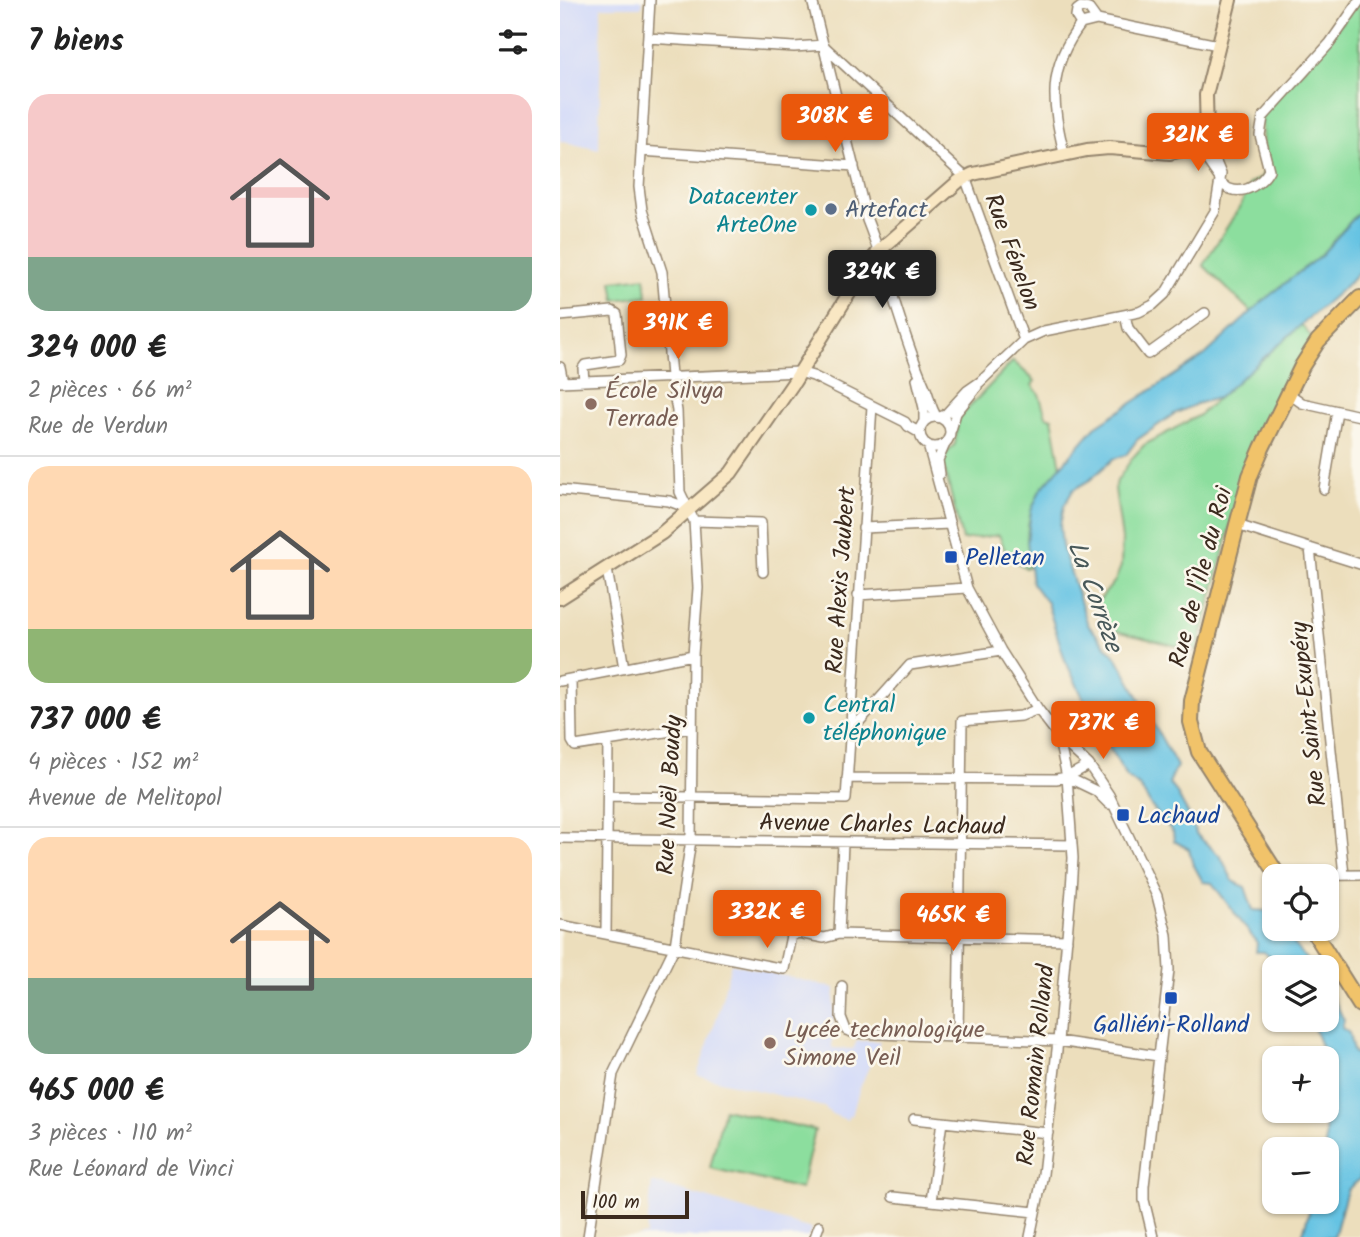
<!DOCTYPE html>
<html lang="fr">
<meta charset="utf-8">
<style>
body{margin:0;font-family:Kalam,sans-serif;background:#f2f2f2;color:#222;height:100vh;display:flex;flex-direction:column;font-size:26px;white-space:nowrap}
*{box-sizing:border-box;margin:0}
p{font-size:23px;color:#767676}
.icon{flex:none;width:38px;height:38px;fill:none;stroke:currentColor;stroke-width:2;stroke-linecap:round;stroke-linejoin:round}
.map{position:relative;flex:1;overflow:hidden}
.drawer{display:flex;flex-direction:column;background:#fff;width:560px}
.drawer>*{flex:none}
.fabs{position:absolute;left:702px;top:864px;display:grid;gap:14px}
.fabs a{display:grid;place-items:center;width:77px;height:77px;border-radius:14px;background:#fff;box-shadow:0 2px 5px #0004;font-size:35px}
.scale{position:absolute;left:21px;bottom:18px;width:108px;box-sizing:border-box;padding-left:7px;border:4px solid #3b2a1e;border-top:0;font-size:19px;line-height:24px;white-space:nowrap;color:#3b2a1e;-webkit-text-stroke:5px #fbf7ec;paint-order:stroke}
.price{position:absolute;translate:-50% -60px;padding:0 16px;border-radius:7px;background:#ea580c;color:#fff;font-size:23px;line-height:46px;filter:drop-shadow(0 2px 4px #0008)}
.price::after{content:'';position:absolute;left:50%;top:42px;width:21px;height:16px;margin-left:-10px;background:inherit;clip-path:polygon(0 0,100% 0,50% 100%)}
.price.on{background:#222;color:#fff}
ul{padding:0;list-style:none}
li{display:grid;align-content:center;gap:14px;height:371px;padding:0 28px}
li+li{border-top:2px solid #e0e0e0}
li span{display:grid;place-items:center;height:217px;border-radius:21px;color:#555}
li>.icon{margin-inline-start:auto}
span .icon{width:126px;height:126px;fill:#fffc;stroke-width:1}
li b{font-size:30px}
h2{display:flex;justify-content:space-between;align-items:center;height:84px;padding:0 28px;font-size:30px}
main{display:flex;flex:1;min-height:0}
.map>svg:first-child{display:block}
</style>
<main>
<section class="drawer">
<h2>7 biens<svg class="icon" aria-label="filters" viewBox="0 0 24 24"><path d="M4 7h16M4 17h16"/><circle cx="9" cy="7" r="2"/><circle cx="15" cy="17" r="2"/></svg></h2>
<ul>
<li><span style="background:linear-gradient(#f6c9c9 75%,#7fa58c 0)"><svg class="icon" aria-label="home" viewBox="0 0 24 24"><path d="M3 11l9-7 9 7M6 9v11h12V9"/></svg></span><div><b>324 000 €</b><p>2 pièces · 66 m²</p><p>Rue de Verdun</p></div></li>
<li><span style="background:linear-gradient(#ffd9b3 75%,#8fb573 0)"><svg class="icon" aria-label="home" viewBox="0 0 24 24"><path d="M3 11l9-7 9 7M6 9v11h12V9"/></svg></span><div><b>737 000 €</b><p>4 pièces · 152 m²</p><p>Avenue de Melitopol</p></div></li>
<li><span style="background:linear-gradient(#ffd9b3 65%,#7fa58c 0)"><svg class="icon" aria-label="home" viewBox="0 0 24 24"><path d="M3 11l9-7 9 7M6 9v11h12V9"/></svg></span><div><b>465 000 €</b><p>3 pièces · 110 m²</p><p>Rue Léonard de Vinci</p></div></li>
</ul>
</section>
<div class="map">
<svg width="800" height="1237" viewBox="0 0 800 1237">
<rect width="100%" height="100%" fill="#fbf7ec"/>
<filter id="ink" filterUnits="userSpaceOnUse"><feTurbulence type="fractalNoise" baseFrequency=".0143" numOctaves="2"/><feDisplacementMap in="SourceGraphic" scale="14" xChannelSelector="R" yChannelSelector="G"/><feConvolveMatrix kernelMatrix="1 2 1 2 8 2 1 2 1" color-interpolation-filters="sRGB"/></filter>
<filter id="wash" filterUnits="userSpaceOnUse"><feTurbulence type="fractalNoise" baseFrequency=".00686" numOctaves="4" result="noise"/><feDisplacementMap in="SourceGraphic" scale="28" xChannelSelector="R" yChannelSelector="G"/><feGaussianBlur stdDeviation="1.57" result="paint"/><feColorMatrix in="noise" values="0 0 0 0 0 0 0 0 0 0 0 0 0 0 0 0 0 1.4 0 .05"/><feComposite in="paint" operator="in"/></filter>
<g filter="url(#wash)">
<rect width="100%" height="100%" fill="#ecdebc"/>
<!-- built -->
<path fill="#d1d9f9" d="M0,0H83L82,7H41L39,150L0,141Z
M171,963L275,988L272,1048L293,1049L297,1041H320L299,1090L292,1116L289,1115L287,1120L272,1114L264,1107L137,1075L158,1014Z
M92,1182L210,1217L252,1229L248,1237H76L86,1235Z"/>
<!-- green -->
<path fill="#8cde9e" stroke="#64845e" stroke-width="2" d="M800,0V211L762,254L691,312L643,265L681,205L690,183L701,178L705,169L701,115L736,77Z
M85,277L87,296L55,300L52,281Z
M741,324L752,338L710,417L703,420L692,444L695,447L682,483L637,651L543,628L536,604L555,581L561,566L562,539L555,489L557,481L573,457L584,445L638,416Z
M453,361L475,381L472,385L479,394L486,416L492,418L501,467C470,504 463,517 470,566L466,568L448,558L439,535L402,540L383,462L386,454L395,444L398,419Z
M164,1109L255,1130L241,1189L150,1168Z"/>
<!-- water -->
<path fill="#65c3e3" stroke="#507680" stroke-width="2" d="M800,211V271L790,282L658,398L639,403L614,414L577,440L566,455L553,459L530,480L513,490L504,506L500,525L502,546L528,625L557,658L617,766L609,783L615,790L632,821L636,834L661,857L673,881L685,887L693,910L707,911L714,920V929H722L753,968H718L715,962L704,952H696L697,943L652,883L643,882L632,862L629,849L614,841L613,832L591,806L580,787L567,777L538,729L505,660L487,603L472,583L467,541L471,511L480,490L535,427L645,355L704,300L762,254Z
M767,986L784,1020L782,1028L789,1033L793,1052L800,1056V1179L787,1190L774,1237H742L752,1202H766L765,1114L771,1080L766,1059L751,1020H766Z"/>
</g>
<g filter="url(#ink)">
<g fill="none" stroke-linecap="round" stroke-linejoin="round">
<defs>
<path id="street" d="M252,0L307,220C329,275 341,333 365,387C370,397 370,408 377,417
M521,7L529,9L537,20L521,24L516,16L517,10Z
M537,20L658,45
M88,38L234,47L264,45
M265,47L405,177L464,340
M638,147L660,179
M81,151L294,166
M504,153C492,103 487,68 521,24
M660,183C664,184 666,188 670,189C685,195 703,182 709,170L700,135L703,117L770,43L800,0
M565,315L568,328L588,354L645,313
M0,316L52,311L57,314L61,355L59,360L25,365L23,368L24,381
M0,367L3,382
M357,379L364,408V422
M0,382L239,372L253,376L345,422L348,426L360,433
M728,393L742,403L800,416
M380,417L385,415L407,391L420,382L464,340L484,331L579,312L593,305L605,294L655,211L661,174L647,141
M360 432a15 15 0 1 1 30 0a15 15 0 1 1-30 0Z
M391,430L396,413L417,387
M368,445L407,588L441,651L478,709L498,735L507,777L513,858L511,890L498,1041L483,1174L470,1237
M380,474L378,460L385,444
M764,489L777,411
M0,490L109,501L128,508
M134,521L201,523L203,572
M677,525L800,564
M303,528L390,524
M750,548L784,875
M47,569L64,668
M298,595L407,588
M11,679L12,741L15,746L131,728
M0,681L133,655
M289,733L350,665L441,651
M499,737L529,765L549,795L597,896L607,935L609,970L584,1186V1200L593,1237
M507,777L536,791L549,804
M287,778L496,779L507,777L529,765
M48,796L286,799L312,406
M0,838L512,845
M719,876L800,875
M0,925L224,969L231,936L238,933L264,938L279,934L507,940
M46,933L48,741
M279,934L283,843
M282,986L281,1017L286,1030L295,1033L498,1041L598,1056
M398,1038L402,721L461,716L478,709
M354,1119L488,1133
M333,1197L475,1212
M371,1201L382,1122
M28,1237L53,1074L115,946L131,840L133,655L138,588L134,521L120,492L117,411L111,376L102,272L82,210L79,187L90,0
M255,1237L259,1226"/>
<path id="secondary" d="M647,135L646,95L670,0
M0,598L102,533L171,473L234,382L303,271L319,251L399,181L413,174L527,150L549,148L610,153L644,145L648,138L643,130H637L631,135V143L635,146"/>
<path id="primary" d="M719,877L639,752L631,722L632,701L677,525L690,476L702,448L742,366L758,341L800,298
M752,929L800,1005"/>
</defs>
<!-- street casing -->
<use href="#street" stroke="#94846d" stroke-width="12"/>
<!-- secondary casing -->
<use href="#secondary" stroke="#94846d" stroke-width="16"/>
<!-- primary casing -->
<use href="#primary" stroke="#94846d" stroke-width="18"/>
<!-- street -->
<use href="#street" stroke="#fff" stroke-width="9"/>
<!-- secondary -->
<use href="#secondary" stroke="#f9e7c3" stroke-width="12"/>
<!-- primary -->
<use href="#primary" stroke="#f1c36a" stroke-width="14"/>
</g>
</g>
<!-- markers -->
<circle fill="#5c6f8a" stroke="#fbf7ec" stroke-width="2.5" cx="271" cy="209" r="7"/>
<g fill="#0f9aa8" stroke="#fbf7ec" stroke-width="2.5">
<circle cx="251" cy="210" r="7"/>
<circle cx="249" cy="718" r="7"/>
</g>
<g fill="#8d6e63" stroke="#fbf7ec" stroke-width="2.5">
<circle cx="31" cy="404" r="7"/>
<circle cx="210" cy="1043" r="7"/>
</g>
<g fill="#1a4fb4" stroke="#fbf7ec" stroke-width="2.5">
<rect x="384" y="550" width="14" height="14" rx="3.5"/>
<rect x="556" y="808" width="14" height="14" rx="3.5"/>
<rect x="604" y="991" width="14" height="14" rx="3.5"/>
</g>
<g text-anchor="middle" stroke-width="5" stroke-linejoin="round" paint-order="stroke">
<!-- culture labels -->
<g font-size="24" fill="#0d838f" stroke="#fbf7ec" text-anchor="end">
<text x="237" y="204">Datacenter<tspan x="237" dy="28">ArteOne</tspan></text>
<text x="263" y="712" text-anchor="start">Central<tspan x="263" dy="28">téléphonique</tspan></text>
</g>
<!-- service labels -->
<g font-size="24" fill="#4e5e75" stroke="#fbf7ec" text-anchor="start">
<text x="285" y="217">Artefact</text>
</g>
<!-- street labels -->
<g font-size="24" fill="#3b2a1e" stroke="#fbf7ec">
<text transform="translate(453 252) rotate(70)" y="8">Rue Fénelon</text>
<text transform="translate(640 577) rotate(-75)" y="8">Rue de l'Île du Roi</text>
<text transform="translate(280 580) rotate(-86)" y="8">Rue Alexis Jaubert</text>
<text transform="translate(748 714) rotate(-96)" y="8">Rue Saint-Exupéry</text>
<text transform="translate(109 795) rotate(-87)" y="8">Rue Noël Boudy</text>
<text transform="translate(322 824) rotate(1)" y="8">Avenue Charles Lachaud</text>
<text transform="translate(475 1065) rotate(-84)" y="8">Rue Romain Rolland</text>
</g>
<!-- education labels -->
<g font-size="24" fill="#785e54" stroke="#fbf7ec" text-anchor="start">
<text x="45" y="398">École Silvya<tspan x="45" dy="28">Terrade</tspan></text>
<text x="224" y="1037">Lycée technologique<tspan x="224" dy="28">Simone Veil</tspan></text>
</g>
<!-- transit labels -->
<g font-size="24" fill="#164399" stroke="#fbf7ec" text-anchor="start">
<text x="405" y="565">Pelletan</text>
<text x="577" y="823">Lachaud</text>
<text x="611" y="1032" text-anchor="middle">Galliéni-Rolland</text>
</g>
<!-- water labels -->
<g font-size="26" font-style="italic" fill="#485859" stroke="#fbf7ec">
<text transform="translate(536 596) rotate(70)" y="9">La Corrèze</text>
</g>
</g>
</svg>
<div class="fabs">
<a><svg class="icon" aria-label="locate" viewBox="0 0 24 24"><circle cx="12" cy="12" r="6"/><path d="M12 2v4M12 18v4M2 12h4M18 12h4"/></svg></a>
<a><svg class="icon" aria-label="layers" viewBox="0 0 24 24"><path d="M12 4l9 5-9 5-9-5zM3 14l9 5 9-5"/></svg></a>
<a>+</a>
<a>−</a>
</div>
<div class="scale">100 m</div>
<b class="price" style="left:275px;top:154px">308K €</b>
<b class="price" style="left:638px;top:173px">321K €</b>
<b class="price on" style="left:322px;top:310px">324K €</b>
<b class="price" style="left:118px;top:361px">391K €</b>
<b class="price" style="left:543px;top:761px">737K €</b>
<b class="price" style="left:207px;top:950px">332K €</b>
<b class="price" style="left:393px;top:953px">465K €</b>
</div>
</main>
